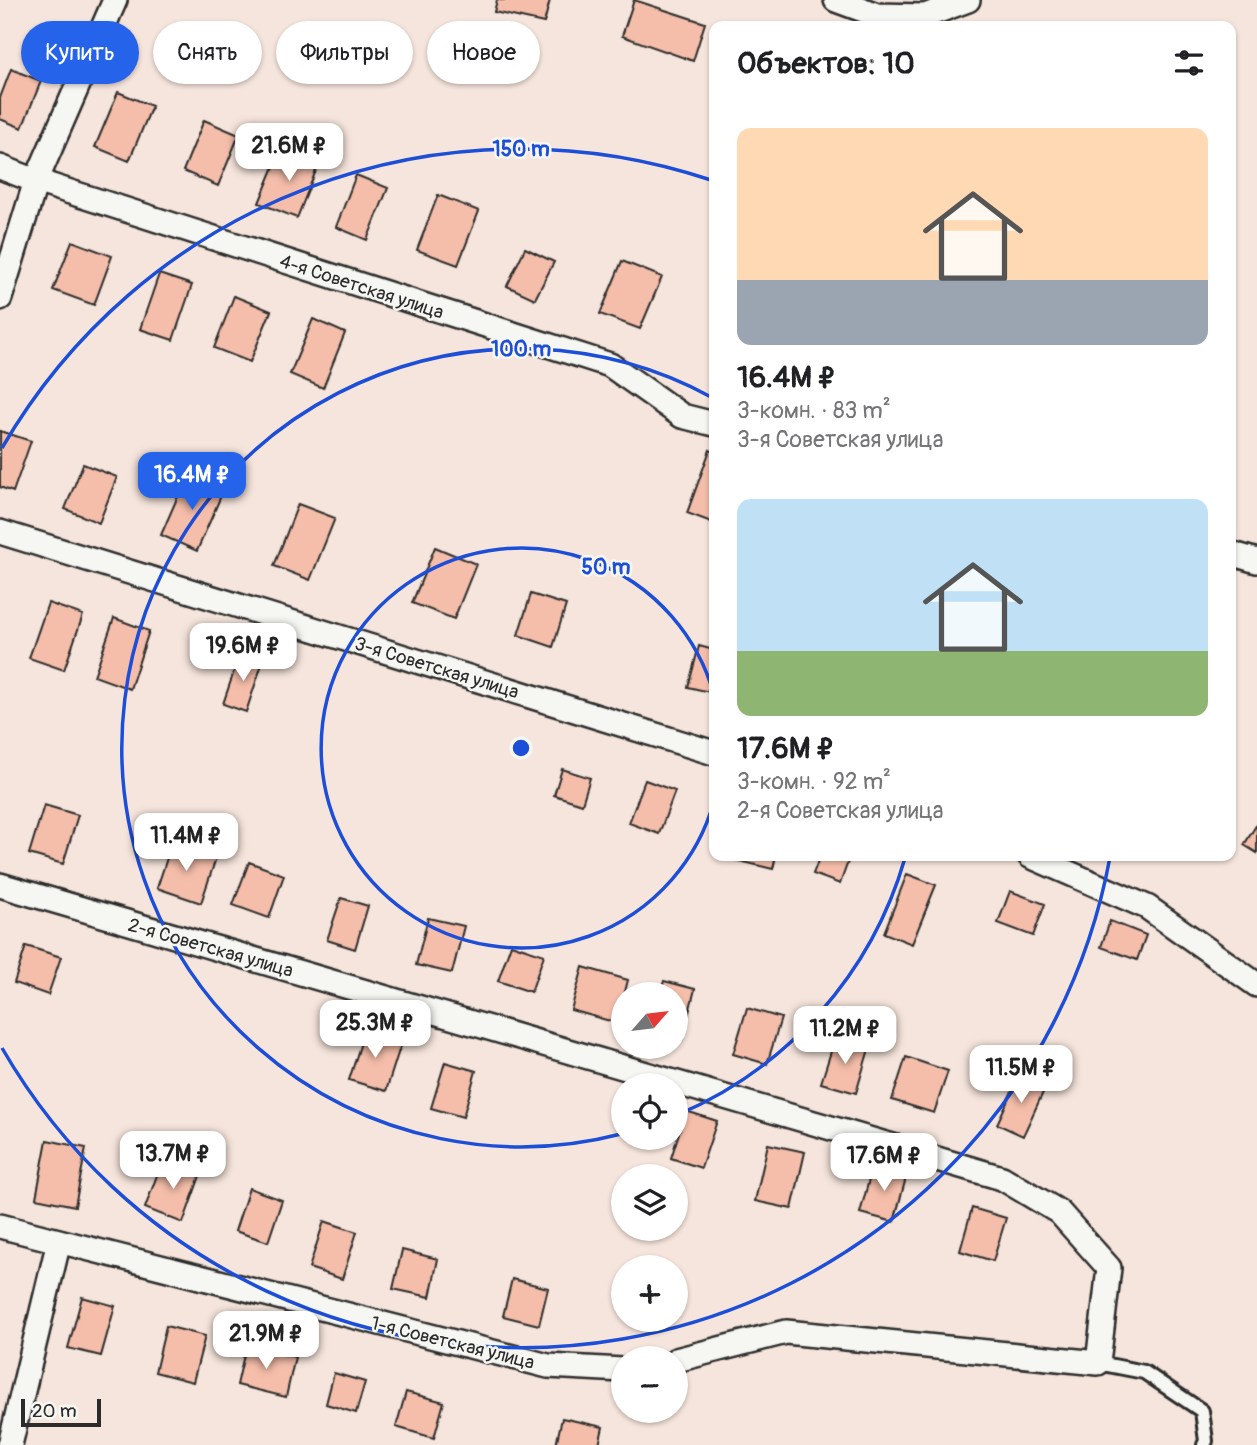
<!DOCTYPE html>
<html lang="ru">
<meta charset="utf-8">
<style>
body{margin:0;font-family:Pangolin,sans-serif;background:#f2f2f2;color:#202124;height:100vh;display:flex;flex-direction:column;font-size:26px;white-space:nowrap}
*{box-sizing:border-box;margin:0}
p{font-size:23px;color:#757577}
.icon{flex:none;width:38px;height:38px;fill:none;stroke:currentColor;stroke-width:2;stroke-linecap:round;stroke-linejoin:round}
.map{position:relative;flex:1;overflow:hidden}
.panel{position:absolute;left:709px;top:21px;width:527px;height:840px;display:flex;flex-direction:column;background:#fff;border-radius:14px;box-shadow:0 2px 5px #0004}
.panel>*{flex:none}
.banner{position:absolute;left:21px;top:21px;width:583px;height:63px;display:flex;gap:14px}
.needle{width:46px;rotate:62deg}
.tools{position:absolute;left:611px;top:982px;display:grid;gap:14px}
.tools a{display:grid;place-items:center;width:77px;height:77px;border-radius:50%;background:#fff;box-shadow:0 2px 5px #0004;font-size:35px}
.scale{position:absolute;left:21px;bottom:18px;width:80px;box-sizing:border-box;padding-left:7px;border:4px solid #2b2b2b;border-top:0;font-size:19px;line-height:24px;white-space:nowrap;color:#2b2b2b;-webkit-text-stroke:5px #f6f6f2;paint-order:stroke}
.price{position:absolute;translate:-50% -60px;padding:0 16px;border-radius:14px;background:#fff;color:#222;font-size:23px;line-height:46px;filter:drop-shadow(0 2px 4px #0008)}
.price::after{content:'';position:absolute;left:50%;top:42px;width:21px;height:16px;margin-left:-10px;background:inherit;clip-path:polygon(0 0,100% 0,50% 100%)}
.price.on{background:#2563eb;color:#fff}
ul{padding:0;list-style:none}
li{display:grid;align-content:center;gap:14px;height:371px;padding:0 28px}
li span{display:grid;place-items:center;height:217px;border-radius:14px;color:#555}
li>.icon{margin-inline-start:auto}
span .icon{width:126px;height:126px;fill:#fffc;stroke-width:1}
li b{font-size:30px}
h2{display:flex;justify-content:space-between;align-items:center;height:84px;padding:0 28px;font-size:30px}
.tag{padding:0 24px;border-radius:32px;background:#fff;box-shadow:0 2px 5px #0004;font-size:24px;line-height:63px}
.tag.on{background:#2563eb;color:#fff}
.map>svg:first-child{display:block}
</style>
<div class="map">
<svg width="1257" height="1445" viewBox="0 0 1257 1445">
<rect width="100%" height="100%" fill="#f6e5dc"/>
<filter id="ink" filterUnits="userSpaceOnUse"><feTurbulence type="fractalNoise" baseFrequency=".0143" numOctaves="2"/><feDisplacementMap in="SourceGraphic" scale="14" xChannelSelector="R" yChannelSelector="G"/><feConvolveMatrix kernelMatrix="1 2 1 2 8 2 1 2 1" color-interpolation-filters="sRGB"/></filter>
<g filter="url(#ink)">
<!-- building -->
<path fill="#f5beaa" stroke="#2b2b2b" stroke-width="2" d="M497,0H550L544,23L494,12Z
M634,0L705,23L693,61L622,36Z
M11,69L41,81L22,128L0,119V98Z
M118,92L152,106L129,161L95,147Z
M204,120L239,135L218,186L183,171Z
M282,147L319,163L297,218L259,203Z
M356,175L388,188L367,240L336,227Z
M438,195L479,211L458,265L417,250Z
M72,241L112,256L94,305L53,290Z
M525,248L554,262L535,299L507,286Z
M622,261L662,277L640,329L600,314Z
M159,274L192,285L173,340L140,329Z
M234,296L271,311L250,362L214,348Z
M313,319L345,333L323,388L290,374Z
M0,431L31,441L13,492L0,487Z
M710,450L714,452V523L687,513Z
M83,464L117,477L99,523L65,509Z
M188,473L224,489L197,551L161,535Z
M298,504L335,518L310,580L274,566Z
M435,547L476,564L454,619L412,603Z
M531,594L566,605L553,647L518,635Z
M48,603L83,615L64,670L29,658Z
M114,618L149,631L130,689L94,676Z
M699,646L714,650V693L688,687Z
M240,654L263,661L246,712L223,704Z
M562,769L590,778L582,804L554,795Z
M645,780L675,791L659,834L629,823Z
M44,805L78,815L63,864L29,854Z
M1257,824V853L1244,845Z
M172,843L216,858L201,903L157,888Z
M732,856H776L773,869L731,859Z
M820,856H850L840,884L813,874Z
M249,862L284,875L269,918L233,905Z
M907,874L936,885L912,944L884,933Z
M1010,891L1045,904L1033,936L998,923Z
M341,898L368,906L355,949L327,940Z
M428,918L464,926L452,973L416,965Z
M1110,921L1146,935L1137,960L1101,947Z
M511,944L544,955L531,992L498,981Z
M26,946L61,957L48,995L14,983Z
M583,967L628,980L617,1023L571,1010Z
M664,981L695,989L682,1040L676,1039V994H660Z
M747,1008L781,1018L767,1064L733,1054Z
M365,1030L402,1041L386,1091L349,1080Z
M835,1039L869,1049L856,1093L821,1083Z
M906,1057L948,1071L934,1113L892,1100Z
M445,1062L476,1071L463,1117L431,1108Z
M1020,1074L1046,1086L1023,1136L997,1124Z
M686,1111L717,1121L701,1168L671,1158Z
M47,1140L86,1148L75,1206L36,1198Z
M768,1144L805,1152L792,1209L755,1201Z
M163,1159L201,1173L183,1223L145,1208Z
M873,1165L907,1174L894,1222L860,1213Z
M249,1188L282,1200L268,1242L235,1231Z
M972,1208L1006,1218L993,1261L960,1251Z
M324,1221L357,1232L342,1279L309,1268Z
M402,1250L438,1259L430,1297L393,1289Z
M512,1279L548,1288L539,1325L503,1316Z
M82,1297L115,1306L101,1356L68,1348Z
M166,1326L205,1336L193,1382L155,1372Z
M246,1346L295,1357L286,1397L237,1385Z
M334,1373L365,1382L356,1413L326,1404Z
M406,1392L444,1402L434,1438L396,1427Z
M562,1418L603,1427L599,1445H556Z"/>
<g fill="none" stroke-linecap="round" stroke-linejoin="round">
<defs>
<path id="service" d="M1098,1363L1144,1372L1202,1411L1206,1441L1204,1445"/>
<path id="minor" d="M836,0L877,15L925,16L968,0
M0,167L36,181L610,365L682,416L714,424
M0,298L36,181L115,0
M0,532L714,753
M1230,553L1257,561
M1030,856L1147,907L1257,985
M0,885L1002,1178L1059,1212L1109,1268L1098,1363L786,1332L676,1360
M0,1226L548,1366L623,1370
M10,1445L59,1241"/>
</defs>
<!-- service casing -->
<use href="#service" stroke="#2b2b2b" stroke-width="18"/>
<!-- minor casing -->
<use href="#minor" stroke="#2b2b2b" stroke-width="28"/>
<!-- service -->
<use href="#service" stroke="#f6f6f2" stroke-width="12"/>
<!-- minor -->
<use href="#minor" stroke="#f6f6f2" stroke-width="23"/>
</g>
</g>
<!-- distance rings -->
<g fill="none" stroke="#1d4ed8" stroke-width="3.5">
<path d="M714 801A200 200 0 1 1 714 695"/>
<path d="M905 858A399 399 0 0 1 677 1115M621 1134A399 399 0 1 1 711 397"/>
<path d="M1110 857A599 599 0 0 1 2 1048M2 448A599 599 0 0 1 711 180"/>
</g>
<g text-anchor="middle" stroke-width="5" stroke-linejoin="round" paint-order="stroke">
<!-- street labels -->
<g font-size="19" fill="#2b2b2b" stroke="#f6f6f2">
<text transform="translate(362 286) rotate(18)" y="7">4-я Советская улица</text>
<text transform="translate(437 667) rotate(17)" y="7">3-я Советская улица</text>
<text transform="translate(211 947) rotate(16)" y="7">2-я Советская улица</text>
<text transform="translate(453 1342) rotate(14)" y="7">1-я Советская улица</text>
</g>
</g>
<circle cx="521" cy="748" r="10" fill="#1d4ed8" stroke="#f6f6f2" stroke-width="3.5"/>
<g font-size="21" text-anchor="middle" font-weight="bold" fill="#1d4ed8" stroke="#f6f6f2" stroke-width="5" stroke-linejoin="round" paint-order="stroke">
<text x="521" y="156">150 m</text>
<text x="521" y="356">100 m</text>
<text x="606" y="574">50 m</text>
</g>
</svg>
<div class="tools">
<a><svg class="needle" viewBox="-14 -14 28 28"><path d="M0-13l5 13h-10z" fill="#e53935"/><path d="M0 13l5-13h-10z" fill="#757577"/></svg></a>
<a><svg class="icon" aria-label="locate" viewBox="0 0 24 24"><circle cx="12" cy="12" r="6"/><path d="M12 2v4M12 18v4M2 12h4M18 12h4"/></svg></a>
<a><svg class="icon" aria-label="layers" viewBox="0 0 24 24"><path d="M12 4l9 5-9 5-9-5zM3 14l9 5 9-5"/></svg></a>
<a>+</a>
<a>−</a>
</div>
<div class="scale">20 m</div>
<b class="price" style="left:289px;top:183px">21.6M ₽</b>
<b class="price on" style="left:192px;top:512px">16.4M ₽</b>
<b class="price" style="left:243px;top:683px">19.6M ₽</b>
<b class="price" style="left:186px;top:873px">11.4M ₽</b>
<b class="price" style="left:375px;top:1060px">25.3M ₽</b>
<b class="price" style="left:845px;top:1066px">11.2M ₽</b>
<b class="price" style="left:1021px;top:1105px">11.5M ₽</b>
<b class="price" style="left:173px;top:1191px">13.7M ₽</b>
<b class="price" style="left:884px;top:1193px">17.6M ₽</b>
<b class="price" style="left:266px;top:1371px">21.9M ₽</b>
<div class="banner">
<a class="tag on">Купить</a>
<a class="tag">Снять</a>
<a class="tag">Фильтры</a>
<a class="tag">Новое</a>
</div>
<section class="panel">
<h2>Объектов: 10<svg class="icon" aria-label="filters" viewBox="0 0 24 24"><path d="M4 7h16M4 17h16"/><circle cx="9" cy="7" r="2"/><circle cx="15" cy="17" r="2"/></svg></h2>
<ul>
<li><span style="background:linear-gradient(#ffd9b3 70%,#9aa5b1 0)"><svg class="icon" aria-label="home" viewBox="0 0 24 24"><path d="M3 11l9-7 9 7M6 9v11h12V9"/></svg></span><div><b>16.4M ₽</b><p>3-комн. · 83 m²</p><p>3-я Советская улица</p></div></li>
<li><span style="background:linear-gradient(#bfe0f5 70%,#8fb573 0)"><svg class="icon" aria-label="home" viewBox="0 0 24 24"><path d="M3 11l9-7 9 7M6 9v11h12V9"/></svg></span><div><b>17.6M ₽</b><p>3-комн. · 92 m²</p><p>2-я Советская улица</p></div></li>
</ul>
</section>
</div>
